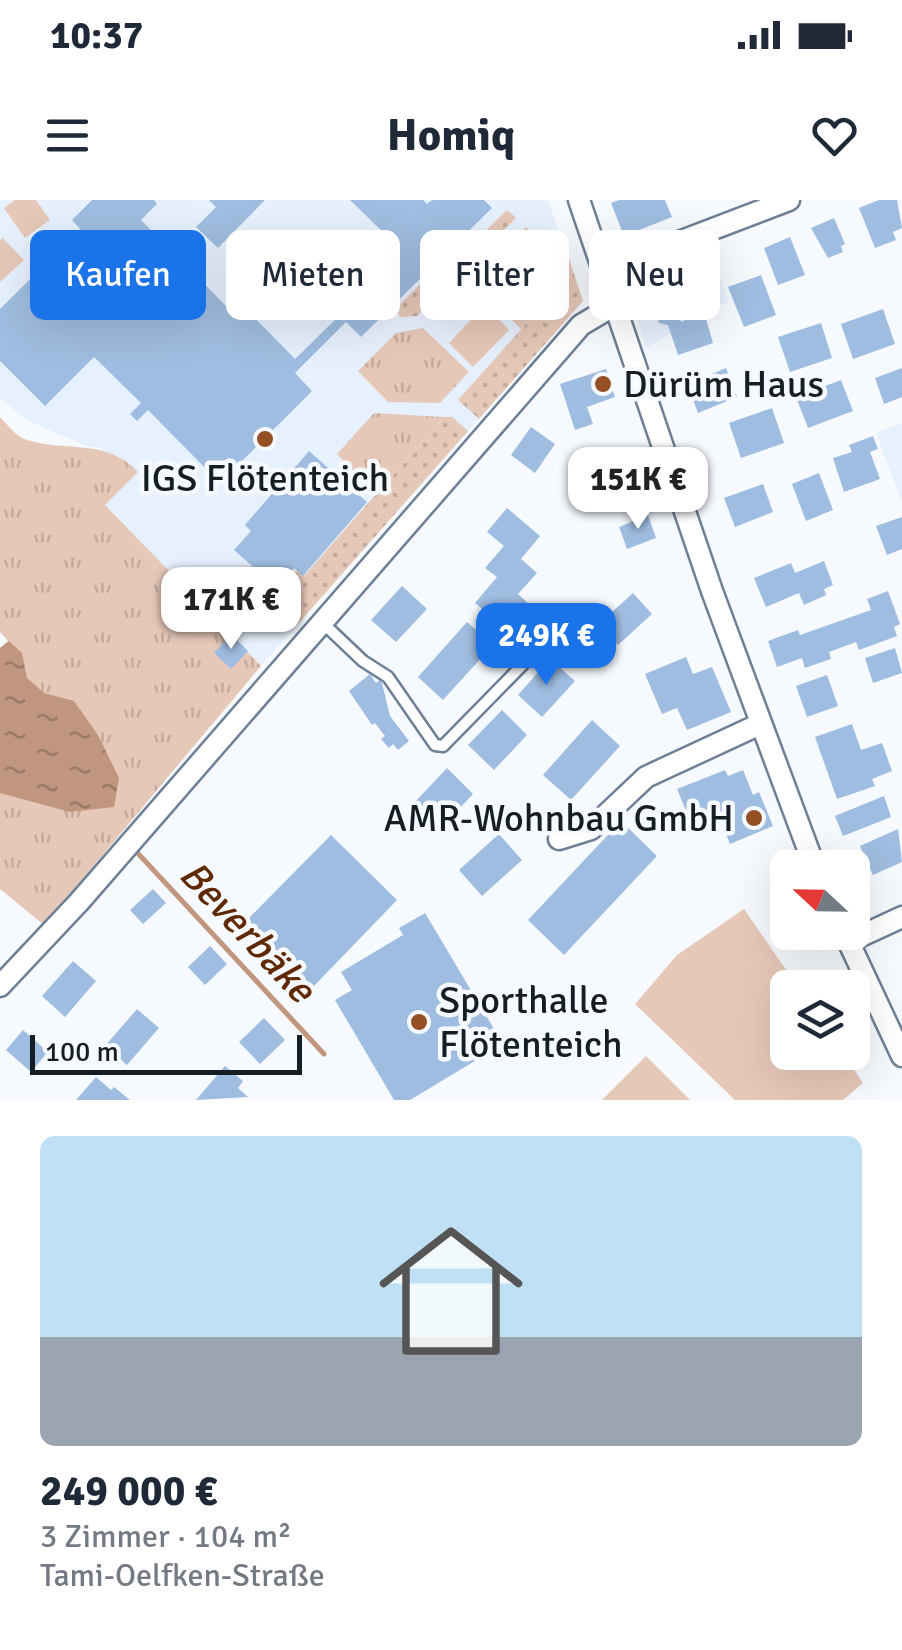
<!DOCTYPE html>
<html lang="de">
<meta charset="utf-8">
<style>
body{margin:0;font-family:Signika,sans-serif;background:#f2f2f3;color:#1f2937;height:100vh;display:flex;flex-direction:column;font-size:38px;white-space:nowrap}
*{box-sizing:border-box;margin:0}
p{font-size:32px;color:#747a83}
.icon{flex:none;width:55px;height:55px;fill:none;stroke:currentColor;stroke-width:2;stroke-linecap:round;stroke-linejoin:round}
.map{position:relative;height:900px;overflow:hidden}
.details{display:flex;flex-direction:column;background:#fff;flex:1}
.details>*{flex:none}
.hud{position:absolute;left:30px;top:30px;width:842px;height:90px;display:flex;gap:20px}
.needle{width:65px;rotate:292deg}
.buttons{position:absolute;left:770px;top:650px;display:grid;gap:20px}
.buttons a{display:grid;place-items:center;width:100px;height:100px;border-radius:15px;background:#fff;box-shadow:0 10px 40px #0002;font-size:50px}
.scale{position:absolute;left:30px;bottom:25px;width:272px;box-sizing:border-box;padding-left:10px;border:5px solid #151d25;border-top:0;font-size:28px;line-height:35px;white-space:nowrap;color:#151d25;-webkit-text-stroke:8px #f6faff;paint-order:stroke}
.price{position:absolute;translate:-50% -85px;padding:0 22px;border-radius:20px;background:#fff;color:#222;font-size:32px;line-height:65px;filter:drop-shadow(0 2px 5px #0008)}
.price::after{content:'';position:absolute;left:50%;top:60px;width:30px;height:22px;margin-left:-15px;background:inherit;clip-path:polygon(0 0,100% 0,50% 100%)}
.price.current{background:#1a73e8;color:#fff}
ul{padding:0;list-style:none}
li{display:grid;align-content:center;gap:20px;height:530px;padding:0 40px}
li+li{border-top:2px solid #e0e1e3}
li span{display:grid;place-items:center;height:310px;border-radius:15px;color:#555}
li>.icon{margin-inline-start:auto}
span .icon{width:180px;height:180px;fill:#fffc;stroke-width:1}
li b{font-size:42px}
.chip{padding:0 35px;border-radius:15px;background:#fff;box-shadow:0 10px 40px #0002;font-size:35px;line-height:90px}
.chip.current{background:#1a73e8;color:#fff}
.status{display:flex;justify-content:space-between;align-items:center;height:70px;padding:0 50px;background:#fff;direction:ltr}
.status svg{height:28px;fill:currentColor}
header{display:flex;justify-content:space-between;align-items:center;height:130px;padding:0 40px;background:#fff;font-size:45px;font-weight:800}
.map>svg:first-child{display:block}
</style>
<div class="status"><b>10:37</b><svg viewBox="0 0 49 12"><path d="M0 12V9h3v3zM5 12V6h3v6zM10 12V3h3v9zM15 12V0h3v12zM26 1h20v11H26zM47 4h2v5h-2z"/></svg></div>
<header><svg class="icon" aria-label="menu" viewBox="0 0 24 24"><path d="M4 6h16M4 12h16M4 18h16"/></svg>Homiq<svg class="icon" aria-label="heart" viewBox="0 0 24 24"><path d="M12 20l-8-8c-3-5 5-10 8-4 3-6 11-1 8 4z"/></svg></header>
<div class="map">
<svg width="902" height="900" viewBox="0 0 902 900">
<defs>
<pattern id="grass-dots" width="8" height="8" patternUnits="userSpaceOnUse" patternTransform="scale(2.5)"><rect width="8" height="8" fill="#e6c8b8"/><path d="M2 2h.1M6 6h.1" fill="none" stroke="#c4ab9e" stroke-width="1.8" stroke-linecap="round"/></pattern>
<pattern id="park-tufts" width="24" height="20" patternUnits="userSpaceOnUse" patternTransform="scale(2.5)"><rect width="24" height="20" fill="#e6c8b8"/><path d="M3 7l-1-3M5 7V3M7 7l1-3M15 17l-1-3M17 17v-4M19 17l1-3" fill="none" stroke="#c4ab9e"/></pattern>
<pattern id="water-ripples" width="26" height="14" patternUnits="userSpaceOnUse" patternTransform="scale(2.5)"><rect width="26" height="14" fill="#c0967f"/><path d="M2 4q2-2 4 0t4 0M15 11q2-2 4 0t4 0" fill="none" stroke="#9b7a68"/></pattern>
</defs>
<rect width="100%" height="100%" fill="#f6faff"/>
<!-- built -->
<path fill="#e7f1fd" d="M0,0H548L583,101L261,466L104,305L102,248L88,247L26,220L0,198Z
M710,53L729,102L669,126L671,133L646,148L627,88Z
M902,223V302L876,233Z"/>
<!-- grass -->
<path fill="url(#grass-dots)" d="M507,10L516,18L417,116L401,117L394,110L450,55L456,60Z
M573,71L583,101L479,219L458,200Z
M444,217H452L468,231L297,425L270,402L297,371L304,376Z"/>
<!-- park -->
<path fill="url(#park-tufts)" d="M526,27L548,49L564,44L573,71L521,129L472,80Z
M423,128L469,172L440,203L388,202L358,171L396,133Z
M374,213L444,217L376,294L337,254Z
M0,217C7,224 15,235 24,239C65,253 105,237 138,272L105,305L261,466L44,725L0,689V448L8,441L0,432Z"/>
<!-- pitch -->
<path fill="#e6c8b8" d="M15,0H36L50,20L25,38L4,8Z
M3,38L24,60L0,82V40Z
M485,105L509,130L473,167L449,143Z
M744,709L798,787L788,788V852L843,853L863,883L843,900H735L635,804L677,755Z
M646,856L690,900H602Z"/>
<!-- water -->
<path fill="url(#water-ripples)" d="M9,441L22,453L27,478L44,493L74,501L98,535L119,578L114,607L70,612L0,593V448Z"/>
<g fill="none" stroke-linecap="round" stroke-linejoin="round">
<!-- stream -->
<path stroke="#c0967f" stroke-width="5" d="M133,648L324,854"/>
</g>
<!-- building -->
<path fill="#9fbde0" d="M92,0H154L157,4L141,20L233,113L252,94L258,99L247,110L295,159L340,115L327,103L391,40L350,0H423L427,4L432,0H484L492,8L361,137L346,122L295,173L312,191L220,283L148,210L137,221L130,214L141,203L94,157L45,206L0,161V109L80,29L72,20Z
M209,0H265L218,48L196,27L216,7Z
M619,0H665L672,17L624,36L611,3Z
M879,0H897L902,28L893,32L896,40L875,48L859,8Z
M834,18L845,44L841,46L843,52L828,58L811,28Z
M790,37L805,75L778,85L764,48Z
M709,63L720,95L677,111L681,122L704,112L713,143L678,155L668,125L659,123L649,90Z
M761,75L776,115L744,127L728,87Z
M883,109L895,144L853,159L841,124Z
M821,123L832,158L790,172L778,137Z
M726,168L737,197L698,213L687,184Z
M902,168V197L884,204L875,178Z
M606,169L615,197L587,207L593,224L575,230L560,184Z
M841,180L853,211L808,228L796,197Z
M772,208L784,243L741,258L729,223Z
M531,227L555,244L535,273L511,255Z
M873,236L878,249L870,252L880,279L844,292L833,258L852,252L849,245Z
M309,251L367,302L303,376L294,368L277,388L234,350L251,331L245,325Z
M626,256L635,282L608,291L604,278L590,283L585,269Z
M819,273L833,310L806,321L792,284Z
M763,284L773,312L735,327L724,298Z
M507,308L540,336L521,359L537,373L518,394L530,405L508,431L475,403L497,377L485,368L504,346L487,332Z
M648,315L656,338L627,349L619,327Z
M902,317V349L887,355L876,326Z
M824,361L833,385L824,389L826,395L804,405L799,393L766,407L754,378L791,363L795,373Z
M402,386L427,409L396,442L371,420Z
M888,391L900,424L894,427L897,436L859,450L856,442L829,452L831,459L805,468L802,458L777,467L768,441L798,430L800,435L871,410L867,399Z
M633,393L652,414L618,445L599,424Z
M467,422L493,445L443,500L418,477Z
M231,434L248,451L231,469L214,453Z
M895,448L902,473L873,483L865,458Z
M686,457L693,474L712,467L731,512L687,530L677,508L662,514L645,474Z
M550,459L575,481L542,517L518,495Z
M370,474L376,483L381,479L390,516L409,541L398,550L393,544L389,548L381,539L385,536L375,523L372,525L349,491Z
M827,475L838,506L807,517L796,486Z
M502,510L527,535L494,570L468,545Z
M592,520L620,546L571,600L543,575Z
M852,524L861,550L882,543L892,571L872,579L875,586L837,599L815,537Z
M447,568L473,594L441,628L414,603Z
M725,570L728,576L743,570L753,595L759,592L773,626L730,644L718,614L692,625L677,589Z
M884,596L891,617L843,636L835,616Z
M621,621L657,656L564,755L528,720Z
M898,629L902,662L873,675L860,646Z
M499,634L522,660L482,696L459,670Z
M331,635L397,700L312,788L244,723Z
M153,689L166,703L143,724L130,710Z
M425,713L503,844L410,900H394L335,800L352,790L341,772L403,735L399,728Z
M210,746L227,764L205,785L188,767Z
M73,761L96,781L65,817L42,796Z
M137,809L159,828L127,865L105,846Z
M264,818L285,840L260,864L239,842Z
M23,830L48,852L31,872L6,850Z
M225,866L243,881L238,888L248,897L196,900Z
M96,877L111,890L114,887L130,900H76Z"/>
<g fill="none" stroke-linecap="round" stroke-linejoin="round">
<defs>
<path id="service" d="M323,423L363,461L388,477L435,545L443,546L541,446"/>
<path id="minor" d="M579,0L712,391L815,668
M603,71L789,0
M559,639L591,629L646,577L760,524
M844,732L902,856
M848,742L902,717
M0,786L79,702L581,125L615,105"/>
</defs>
<!-- service casing -->
<use href="#service" stroke="#6e8096" stroke-width="15"/>
<!-- minor casing -->
<use href="#minor" stroke="#6e8096" stroke-width="25"/>
<!-- service -->
<use href="#service" stroke="#fff" stroke-width="10"/>
<!-- minor -->
<use href="#minor" stroke="#fff" stroke-width="20"/>
</g>
<!-- markers -->
<g fill="#945024" stroke="#f6faff" stroke-width="4">
<circle cx="603" cy="184" r="10"/>
<circle cx="265" cy="239" r="10"/>
<circle cx="754" cy="618" r="10"/>
<circle cx="419" cy="822" r="10"/>
</g>
<g text-anchor="middle" stroke-width="9" stroke-linejoin="round" paint-order="stroke">
<!-- poi labels -->
<g font-size="38" fill="#151d25" stroke="#f6faff" text-anchor="start">
<text x="623" y="197">Dürüm Haus</text>
<text x="265" y="291" text-anchor="middle">IGS Flötenteich</text>
<text x="734" y="631" text-anchor="end">AMR-Wohnbau GmbH</text>
<text x="439" y="813">Sporthalle<tspan x="439" dy="44">Flötenteich</tspan></text>
</g>
<!-- water labels -->
<g font-size="40" font-style="italic" fill="#5f2a02" stroke="#f6faff">
<text transform="translate(248 731) rotate(47)" y="14">Beverbäke</text>
</g>
</g>
</svg>
<div class="buttons">
<a><svg class="needle" viewBox="-14 -14 28 28"><path d="M0-13l5 13h-10z" fill="#e53935"/><path d="M0 13l5-13h-10z" fill="#747a83"/></svg></a>
<a><svg class="icon" aria-label="layers" viewBox="0 0 24 24"><path d="M12 4l9 5-9 5-9-5zM3 14l9 5 9-5"/></svg></a>
</div>
<div class="scale">100 m</div>
<b class="price" style="left:638px;top:332px">151K €</b>
<b class="price" style="left:231px;top:452px">171K €</b>
<b class="price current" style="left:546px;top:488px">249K €</b>
<div class="hud">
<a class="chip current">Kaufen</a>
<a class="chip">Mieten</a>
<a class="chip">Filter</a>
<a class="chip">Neu</a>
</div>
</div>
<section class="details">
<ul>
<li><span style="background:linear-gradient(#bfe0f5 65%,#9aa5b1 0)"><svg class="icon" aria-label="home" viewBox="0 0 24 24"><path d="M3 11l9-7 9 7M6 9v11h12V9"/></svg></span><div><b>249 000 €</b><p>3 Zimmer · 104 m²</p><p>Tami-Oelfken-Straße</p></div></li>
</ul>
</section>
